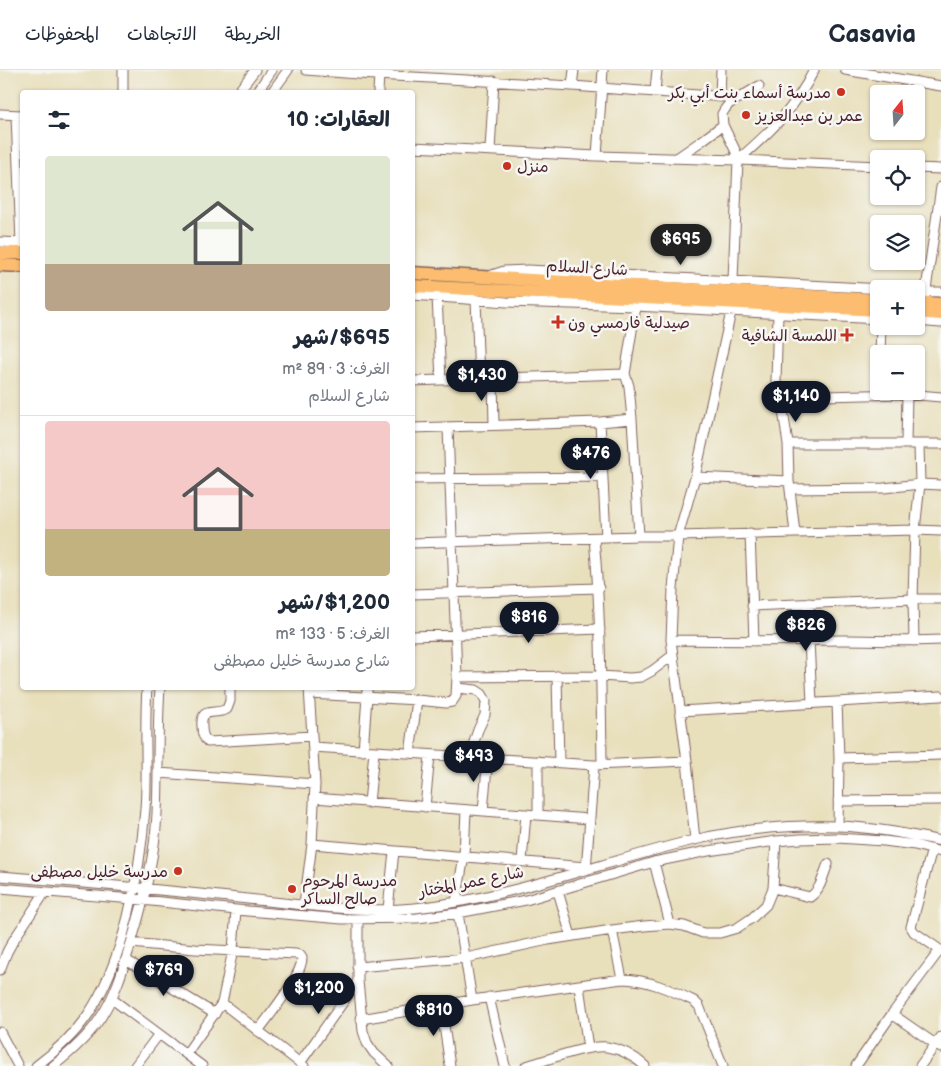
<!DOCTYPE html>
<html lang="ar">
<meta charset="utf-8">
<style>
body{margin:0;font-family:"Balsamiq Sans","Playpen Sans Arabic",sans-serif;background:#f2f2f3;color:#1f2937;direction:rtl;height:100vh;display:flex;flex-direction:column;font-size:19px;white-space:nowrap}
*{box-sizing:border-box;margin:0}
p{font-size:16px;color:#747a83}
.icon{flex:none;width:28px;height:28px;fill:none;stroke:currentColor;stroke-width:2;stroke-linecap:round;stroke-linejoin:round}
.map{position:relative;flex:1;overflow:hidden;direction:ltr}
.drawer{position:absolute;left:20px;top:20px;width:395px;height:600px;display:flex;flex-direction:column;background:#fff;border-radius:5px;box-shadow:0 1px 4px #0004;direction:rtl}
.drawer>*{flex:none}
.needle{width:32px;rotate:17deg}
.tools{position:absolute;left:870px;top:15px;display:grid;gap:10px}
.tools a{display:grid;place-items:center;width:55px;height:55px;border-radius:5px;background:#fff;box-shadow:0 1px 4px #0004;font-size:25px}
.price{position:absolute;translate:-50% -42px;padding:0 11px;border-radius:18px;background:#111827;color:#fff;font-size:16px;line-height:32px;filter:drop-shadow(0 1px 2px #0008)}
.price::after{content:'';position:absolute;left:50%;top:30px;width:15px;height:11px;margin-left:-8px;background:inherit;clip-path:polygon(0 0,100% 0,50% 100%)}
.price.on{background:#222;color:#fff}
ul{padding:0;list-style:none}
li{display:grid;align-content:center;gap:10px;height:265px;padding:0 25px}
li+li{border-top:1px solid #e0e1e3}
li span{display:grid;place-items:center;height:155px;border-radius:5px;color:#555}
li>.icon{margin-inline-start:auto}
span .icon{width:90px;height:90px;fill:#fffc;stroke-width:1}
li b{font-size:21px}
h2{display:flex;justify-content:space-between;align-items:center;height:60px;padding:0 25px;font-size:21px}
header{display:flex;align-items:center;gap:30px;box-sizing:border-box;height:70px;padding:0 25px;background:#fff;border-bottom:1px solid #e0e1e3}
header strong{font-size:24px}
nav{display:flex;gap:28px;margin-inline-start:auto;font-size:18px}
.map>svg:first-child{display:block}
</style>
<header>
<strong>Casavia</strong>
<nav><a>الخريطة</a><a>الاتجاهات</a><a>المحفوظات</a></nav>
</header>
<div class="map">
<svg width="941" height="996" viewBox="0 0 941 996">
<rect width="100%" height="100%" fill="#f6f6f2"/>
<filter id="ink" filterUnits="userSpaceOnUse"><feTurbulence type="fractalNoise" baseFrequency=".02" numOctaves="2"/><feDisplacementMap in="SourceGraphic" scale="10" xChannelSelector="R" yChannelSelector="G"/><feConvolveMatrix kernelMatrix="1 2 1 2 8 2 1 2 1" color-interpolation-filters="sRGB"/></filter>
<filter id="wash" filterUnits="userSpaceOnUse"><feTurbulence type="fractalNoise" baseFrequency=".0096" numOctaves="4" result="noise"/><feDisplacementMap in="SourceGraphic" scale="20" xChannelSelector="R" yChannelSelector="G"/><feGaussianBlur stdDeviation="1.12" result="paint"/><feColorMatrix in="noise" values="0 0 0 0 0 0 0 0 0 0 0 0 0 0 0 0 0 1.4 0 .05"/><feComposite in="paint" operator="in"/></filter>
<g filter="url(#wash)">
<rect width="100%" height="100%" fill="#e8dfbb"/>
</g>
<g filter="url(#ink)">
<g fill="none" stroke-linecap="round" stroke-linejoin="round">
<defs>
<path id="minor" d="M306,0L358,4L572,16L740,28
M845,0L941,16
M572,16L574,0
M655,21L657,0
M123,22V0
M238,22L255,0
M257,22L272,0
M272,22L288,0
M378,22L379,4
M720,27L721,0
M0,44L22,45
M16,45L21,173
M412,77L597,86L738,90L879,96
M490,80L494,11
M597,86L603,0
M677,88L700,72L723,55
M738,90C770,62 795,39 814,0
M916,98L941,99
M0,172L22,173
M492,205L504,201L528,200L883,219
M733,210L738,90L736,82L723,55L722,44L725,39L729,34L759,16
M916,221L941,222
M412,225L507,232L636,236L879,249
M437,226L441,310L625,304
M476,229L479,310
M924,233L941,117
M636,236L625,304L629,316L632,349L639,466
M778,244L776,310L777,320L781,327L788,374L789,411L795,463
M916,251L941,253
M880,284L881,256
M493,309L494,355
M412,311L441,310
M781,327L907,324L941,327
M600,352L606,467
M412,358L600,352L632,349
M788,374H941
M906,374L907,324
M695,407L789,411
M412,409L603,407
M790,419L884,418L920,414L941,415
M750,463L754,571
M594,468C601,543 601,618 602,694
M412,473L606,467L639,466H678L915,460L941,461
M412,524L599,518
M809,533V570L812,633
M752,536L913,529H941
M412,566L600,559
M671,570C729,571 787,571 845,570C877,570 909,572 941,570
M914,571L913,529L915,460L920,414L919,374
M557,606L559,692
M457,607L601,606L630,608L641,607L652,601L673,585
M230,618V631L227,639C215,646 200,635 202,657C202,663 203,668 208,672L312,666
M457,618L476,620L482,624L486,631L485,645L478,660L469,687
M310,624L417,630L446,633L452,632L456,626L457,607L448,357
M837,632L839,688L838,756
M680,641L941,626
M313,677L594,695L586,800
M363,681L367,627V618
M410,684L417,630
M839,688L941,685
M538,691V745
M687,691L695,770
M594,695L687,691L671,570L673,519L678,466L695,407L731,242
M158,703L315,714
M314,728L589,749
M838,731L941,730
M369,733L374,682
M425,737L430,685
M483,741L488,687
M312,774L586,797
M932,779L911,857L914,862L940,880
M522,791L526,744
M654,792L670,854
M0,806C76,812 153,819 229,827C291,833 353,844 415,838C511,828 601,792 694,770C740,759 789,755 837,756C872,757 907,764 941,771
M0,818L133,829L236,840L342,849L417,848L458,843L526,830L654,792L708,781L776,771L800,769L837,768L884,771L915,775L941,782
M773,818L810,827C821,820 823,805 828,794
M558,821L571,866
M456,832L464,786L466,740
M304,835L312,774L315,714L309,618
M388,839L394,781
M458,843L472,930
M358,849V911L363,961L367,973L374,983L388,996
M131,873L195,879L296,884L300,885L302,888C302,906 269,946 258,961
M126,890L215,944
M357,897L466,888L548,870L612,860L644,856L670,854L684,856L703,863H720L737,858L752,848L766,835L773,818L776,771
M0,900L7,882L13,871L45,822
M622,909C647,909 671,920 694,931L699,936L723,996
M579,916L588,978
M489,927L505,996
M112,929L202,996
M222,933L304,996
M441,935L450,996
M892,944L941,978
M361,949L472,930L622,909L612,860
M0,962L18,996
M186,984L222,933L233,880L236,840
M300,993L358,911
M36,996C55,982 73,966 87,946C124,893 140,803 145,739C148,699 144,658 147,618
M53,996C71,982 89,966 101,947C116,924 123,899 131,873C144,831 155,788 157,743C159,701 157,659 160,618
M135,996L159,964
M526,996C547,990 586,975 607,977C621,979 635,987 645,996
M856,996L892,944L940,880H941
M920,996L941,967"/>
<path id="highway" d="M0,183H22
M0,195L22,196
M412,203L879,230
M412,216L879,240
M916,232L941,234
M916,242L941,244"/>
</defs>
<!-- minor casing -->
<use href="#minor" stroke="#81625d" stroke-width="11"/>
<!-- highway casing -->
<use href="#highway" stroke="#81625d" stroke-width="15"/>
<!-- minor -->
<use href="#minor" stroke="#fff" stroke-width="9"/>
<!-- highway -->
<use href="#highway" stroke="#fcbd6f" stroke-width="12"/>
</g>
</g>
<!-- markers -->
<g fill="#c8321e" stroke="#f6f6f2" stroke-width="2">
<circle cx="841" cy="22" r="5"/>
<circle cx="746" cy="45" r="5"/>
<circle cx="507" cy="96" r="5"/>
<path d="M555.5 244.5h5v5h5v5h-5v5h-5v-5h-5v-5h5z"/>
<path d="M844.5 257.5h5v5h5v5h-5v5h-5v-5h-5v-5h5z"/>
<circle cx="178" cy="801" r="5"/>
<circle cx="292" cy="819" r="5"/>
</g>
<g text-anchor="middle" stroke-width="5" stroke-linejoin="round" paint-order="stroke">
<!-- poi labels -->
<g font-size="16" fill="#4a1f2b" stroke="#f6f6f2" text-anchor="start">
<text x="831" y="28" text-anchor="end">مدرسة أسماء بنت أبي بكر</text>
<text x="756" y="51">عمر بن عبدالعزيز</text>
<text x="517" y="102">منزل</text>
<text x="568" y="258">صيدلية فارمسي ون</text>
<text x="837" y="271" text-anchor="end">اللمسة الشافية</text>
<text x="168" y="807" text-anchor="end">مدرسة خليل مصطفى</text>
<text x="302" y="816">مدرسة المرحوم<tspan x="302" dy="18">صالح الساكر</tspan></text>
</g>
<!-- street labels -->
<g font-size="16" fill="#4a1f2b" stroke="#f6f6f2">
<text transform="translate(587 197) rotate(3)" y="6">شارع السلام</text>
<text transform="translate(471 811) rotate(-11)" y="6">شارع عمر المختار</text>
</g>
</g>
</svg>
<div class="tools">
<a><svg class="needle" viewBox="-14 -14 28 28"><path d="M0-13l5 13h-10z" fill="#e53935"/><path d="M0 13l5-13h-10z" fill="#747a83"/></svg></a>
<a><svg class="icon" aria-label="locate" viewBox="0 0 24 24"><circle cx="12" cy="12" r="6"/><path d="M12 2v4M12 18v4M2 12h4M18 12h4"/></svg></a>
<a><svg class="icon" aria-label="layers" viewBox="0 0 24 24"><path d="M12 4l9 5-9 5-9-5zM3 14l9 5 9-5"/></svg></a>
<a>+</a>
<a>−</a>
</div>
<b class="price on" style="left:681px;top:196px">$695</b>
<b class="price" style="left:482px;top:332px">$1,430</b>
<b class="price" style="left:796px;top:353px">$1,140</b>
<b class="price" style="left:591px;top:410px">$476</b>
<b class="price" style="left:529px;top:574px">$816</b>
<b class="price" style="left:806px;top:582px">$826</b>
<b class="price" style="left:474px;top:713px">$493</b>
<b class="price" style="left:164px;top:927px">$769</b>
<b class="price" style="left:319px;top:945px">$1,200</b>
<b class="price" style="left:434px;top:967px">$810</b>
<section class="drawer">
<h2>العقارات: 10<svg class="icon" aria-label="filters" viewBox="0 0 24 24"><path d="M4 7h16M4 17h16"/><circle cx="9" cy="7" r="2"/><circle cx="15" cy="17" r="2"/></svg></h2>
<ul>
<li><span style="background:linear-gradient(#dfe7d0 70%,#b9a48a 0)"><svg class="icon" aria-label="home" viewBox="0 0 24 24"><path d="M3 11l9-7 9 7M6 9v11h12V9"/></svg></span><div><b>$695/شهر</b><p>الغرف: 3 · 89 m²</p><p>شارع السلام</p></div></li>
<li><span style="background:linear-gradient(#f6c9c9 70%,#c2b280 0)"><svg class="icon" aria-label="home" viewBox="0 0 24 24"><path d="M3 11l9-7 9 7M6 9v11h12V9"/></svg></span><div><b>$1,200/شهر</b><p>الغرف: 5 · 133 m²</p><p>شارع مدرسة خليل مصطفى</p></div></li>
</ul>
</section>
</div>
